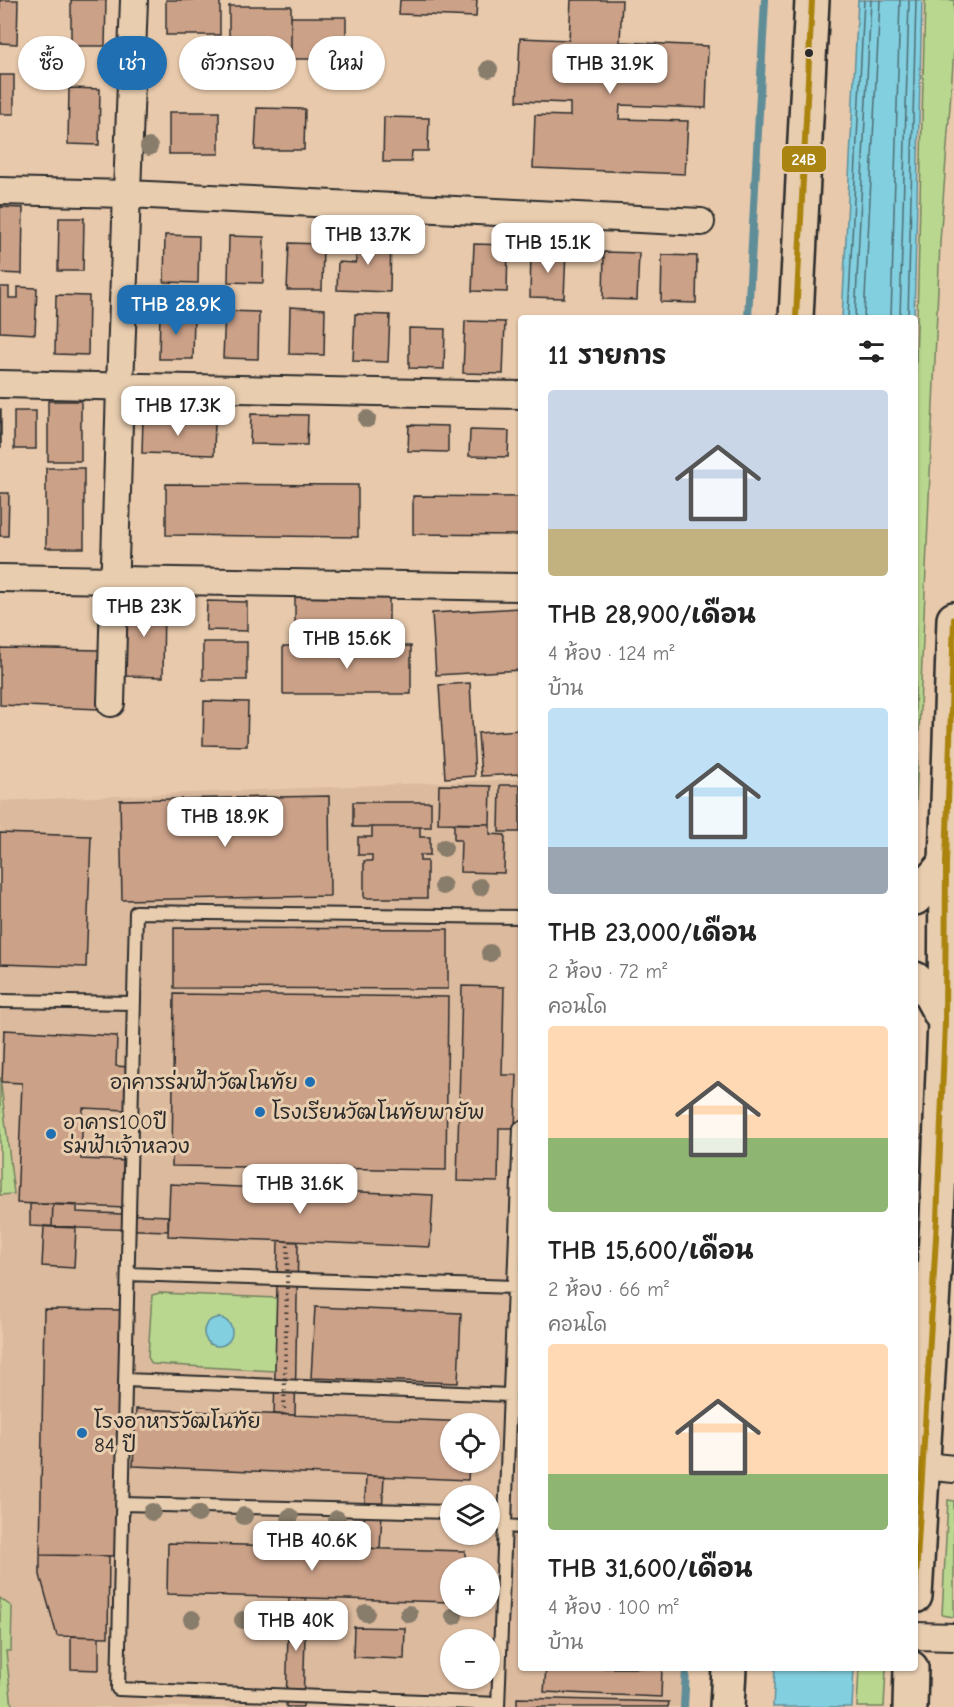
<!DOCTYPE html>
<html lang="th">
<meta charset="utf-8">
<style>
body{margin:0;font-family:"Comic Neue","Playpen Sans Thai",sans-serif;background:#f2f2f2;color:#222;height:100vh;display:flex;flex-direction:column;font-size:22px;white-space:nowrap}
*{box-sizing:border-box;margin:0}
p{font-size:20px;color:#767676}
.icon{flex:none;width:33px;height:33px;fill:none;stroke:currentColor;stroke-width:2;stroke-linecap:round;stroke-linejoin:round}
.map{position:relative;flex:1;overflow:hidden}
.panel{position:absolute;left:518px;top:315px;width:400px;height:1356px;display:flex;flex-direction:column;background:#fff;border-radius:6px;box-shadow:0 2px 4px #0004}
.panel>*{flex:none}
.hud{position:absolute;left:18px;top:36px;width:410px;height:54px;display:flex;gap:12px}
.tools{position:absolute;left:440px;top:1413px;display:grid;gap:12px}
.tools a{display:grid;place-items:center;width:60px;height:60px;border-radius:50%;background:#fff;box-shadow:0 2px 4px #0004;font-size:30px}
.price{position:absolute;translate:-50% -51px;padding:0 14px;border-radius:12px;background:#fff;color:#222;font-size:20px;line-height:39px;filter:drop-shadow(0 2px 3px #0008)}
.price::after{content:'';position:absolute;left:50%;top:36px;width:18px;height:14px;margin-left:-9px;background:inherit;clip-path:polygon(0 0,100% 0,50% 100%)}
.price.selected{background:#1f6fb2;color:#fff}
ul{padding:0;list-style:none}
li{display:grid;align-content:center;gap:12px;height:318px;padding:0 30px}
li span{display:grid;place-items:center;height:186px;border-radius:6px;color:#555}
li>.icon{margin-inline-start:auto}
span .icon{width:108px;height:108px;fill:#fffc;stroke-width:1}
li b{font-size:26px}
h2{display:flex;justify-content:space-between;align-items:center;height:72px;padding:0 30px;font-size:26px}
.tag{padding:0 21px;border-radius:27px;background:#fff;box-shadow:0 2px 4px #0004;font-size:21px;line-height:54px}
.tag.selected{background:#1f6fb2;color:#fff}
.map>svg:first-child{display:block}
</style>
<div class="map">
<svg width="954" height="1707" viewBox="0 0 954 1707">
<rect width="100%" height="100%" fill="#e8c9ab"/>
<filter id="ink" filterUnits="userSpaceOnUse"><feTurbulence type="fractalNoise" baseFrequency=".0167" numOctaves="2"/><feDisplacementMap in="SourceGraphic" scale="12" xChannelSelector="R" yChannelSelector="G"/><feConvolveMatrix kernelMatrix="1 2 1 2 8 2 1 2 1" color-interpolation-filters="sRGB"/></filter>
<g filter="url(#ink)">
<!-- built -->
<path fill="#dbba9e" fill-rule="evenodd" d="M520,779V1668H682L681,1707H12L6,1646L0,1645V801ZM450,1424H489V1462H450ZM450,1496H489V1534H450ZM450,1568H489V1606H450ZM450,1640H489V1678H450Z"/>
<!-- green -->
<path fill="#bad78f" stroke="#72815d" stroke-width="1.5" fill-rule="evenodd" d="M925,0H954V50L940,242L915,824V401Z
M0,1077L14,1194L0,1195Z
M160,1293L277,1298L275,1371L152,1364L148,1357L152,1295ZM219,1318L210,1344C200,1333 204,1320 219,1318Z
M948,1500L954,1501V1617L942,1615Z
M0,1598L12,1607L11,1651H6L12,1707H0Z
M859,1668H886L884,1707H857Z"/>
<!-- water -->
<path fill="#82cfe0" stroke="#5f8d98" stroke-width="1.5" d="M858,0H922L914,318H842Z
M204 1332a14 14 0 1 1 28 0a14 14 0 1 1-28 0Z
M775,1668H854L852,1707H773Z"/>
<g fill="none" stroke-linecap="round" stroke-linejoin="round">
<!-- shore -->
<path stroke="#4e6d73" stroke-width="1.5" d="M848,318L864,0
M855,318L871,0
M864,318L880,0
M891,318L900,0
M900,318L909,0
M908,318L916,0"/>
<!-- stream -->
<path stroke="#5f8d98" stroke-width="8" d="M748,318L765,0
M684,1707L686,1668"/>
</g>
<!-- building -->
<path fill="#cba188" stroke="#2b2b2b" stroke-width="1.5" d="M0,0H18L17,44L0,43Z
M71,0H106L105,46H71Z
M166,0H220V35H166Z
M400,0H477L476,17L399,14Z
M571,0H622L620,42L708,46L706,108L620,105L619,119L688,121L685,174L533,168L535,115L570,116V103L517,101L520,38L569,40Z
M229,6H291V54H229Z
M291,17H346V59H291Z
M0,75H14V114H0Z
M69,88L100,89L99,145L68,144Z
M257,108L305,109L304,150H255Z
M169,112H219V154H169Z
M384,117L429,118L428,151H412L411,162H383Z
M0,207L23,208L22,274L0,273Z
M59,218H84L83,271H58Z
M368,231H391L390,292L337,290L338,262L356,263V244L367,245Z
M165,235L199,236L198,283L164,282Z
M229,236L264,237L263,283L228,282Z
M289,243L323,244L322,290H287Z
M474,244L508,245L507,292L472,291Z
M531,250L566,251L564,298L530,297Z
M604,252L639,253L637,300L603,299Z
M662,255L697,256L696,303L661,302Z
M0,287H9V298H18V287L37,288L35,334L0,332Z
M56,295L89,296L88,355L55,354Z
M290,307L325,309L324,355L289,354Z
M225,311L259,312L258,359L223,358Z
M160,312L194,313L193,359H159Z
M355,314L390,315L388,362L353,361Z
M465,321L505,322L503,374L463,373Z
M409,328L445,329L444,369L409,368Z
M48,401H81V461H48Z
M0,409H1V447H0Z
M14,411H36V449H14Z
M251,414L308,415L307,445L250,444Z
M143,418L215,420L214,455L142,453Z
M409,425L448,426V452L408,451Z
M470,430L509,431L508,457L469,456Z
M46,468H84V548H46Z
M166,484L358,485V537L166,535Z
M0,493H9L8,536H0Z
M413,496L520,497V535L413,534Z
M295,597H389V636H295Z
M124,599H164L163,677L123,676Z
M207,601L247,602V631L206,630Z
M520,608V670L436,675L432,613Z
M203,642H247V680H203Z
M283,646H411V694H283Z
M0,648L99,650V709L0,705Z
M470,683L475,776L445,778L439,685Z
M204,701L248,702L247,746L203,745Z
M520,730V774L481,776L478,733Z
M439,785L491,786L490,824L438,823Z
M500,785H520V832H499Z
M329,796L330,896L122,900L120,800Z
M353,802H431V827H353Z
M454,824H490V834L505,835L504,873L460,872L461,840H454Z
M372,827H420V837H430V855H420V861H427V898H364V861H372V855H358V837H372Z
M0,833L91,836L86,967L0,964Z
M174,928L448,929V989L174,988Z
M462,986L504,987L502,1075H517L515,1128H499L498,1182L457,1181Z
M174,994L448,997L446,1170L172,1166Z
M4,1030L117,1036L116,1066L129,1067L127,1110L83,1108L81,1159L128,1161L125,1208L17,1203L22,1083L2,1082Z
M170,1184L433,1195L430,1247L168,1236Z
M30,1204H53L52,1227L30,1226Z
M53,1204L77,1205V1212L168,1216V1231L52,1227Z
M44,1226L76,1227L74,1268L42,1266Z
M278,1241L298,1242L295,1415L274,1414Z
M315,1307L461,1313L458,1383L311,1378Z
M44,1309L123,1310L120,1556L40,1555Z
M136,1409L471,1422V1424H450V1462H469L468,1480L133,1466Z
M366,1476L384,1477L380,1549L363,1548Z
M168,1543L465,1551V1568H450V1602L167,1594Z
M40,1555L109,1556L108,1637L57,1636L40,1575Z
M289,1598H306L303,1707H286Z
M354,1627L405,1628L404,1659L353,1657Z
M71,1636L99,1637V1670L71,1669Z
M546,1668H662L661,1697L544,1692Z
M517,1698L669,1702L668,1707H517Z"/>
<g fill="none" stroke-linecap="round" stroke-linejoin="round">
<defs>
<path id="lane" d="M0,1001L134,1003
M128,1274L514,1287
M125,1380L510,1395
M122,1504L450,1512
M489,1513H505
M505,1526L520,1527
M498,1704L118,1689L136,912L520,917
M498,1707L520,1128"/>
<path id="street" d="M0,191L128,194L701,222
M0,384L520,395
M0,578L520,587
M111,703L120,386L134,0
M923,1466L954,1469
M915,1636L954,1637"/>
<path id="secondary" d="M796,318L812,0
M915,898L946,863
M915,979L928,991L945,1022
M915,1596L937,1220L945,1022L946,863L954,619
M727,1707L729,1668
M910,1707L911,1668"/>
</defs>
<!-- lane casing -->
<use href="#lane" stroke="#2b2b2b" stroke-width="16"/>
<!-- street casing -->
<use href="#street" stroke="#2b2b2b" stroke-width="30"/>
<!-- secondary casing -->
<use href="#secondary" stroke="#2b2b2b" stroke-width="38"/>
<!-- lane -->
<use href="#lane" stroke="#e8cdaf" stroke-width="12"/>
<!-- street -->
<use href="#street" stroke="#e8cdaf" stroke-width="26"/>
<!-- secondary -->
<use href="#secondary" stroke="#e8cdaf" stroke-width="33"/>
<!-- path-bridge -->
<path stroke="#2b2b2b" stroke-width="4" stroke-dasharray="1.5 4.5" stroke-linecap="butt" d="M284,1415L288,1241"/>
<defs>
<path id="bus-1" d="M796,318L812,0
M915,1596L937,1220L945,1022L946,863L954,619"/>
</defs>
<!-- bus-1 casing -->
<use href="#bus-1" stroke="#e8cdaf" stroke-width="10"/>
<!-- bus-1 -->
<use href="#bus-1" stroke="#aa8411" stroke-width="6"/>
</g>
<!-- trees -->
<g fill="#887b6a">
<circle cx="489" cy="69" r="9"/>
<circle cx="149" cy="147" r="9"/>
<circle cx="367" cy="419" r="9"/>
<circle cx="444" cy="848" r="9"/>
<circle cx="443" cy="886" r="9"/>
<circle cx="480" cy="887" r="9"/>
<circle cx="490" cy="953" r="9"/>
<circle cx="152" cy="1512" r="9"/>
<circle cx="198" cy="1514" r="9"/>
<circle cx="244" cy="1516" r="9"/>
<circle cx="290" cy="1517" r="9"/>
<circle cx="337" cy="1519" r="9"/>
<circle cx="322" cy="1612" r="9"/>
<circle cx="366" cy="1613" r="9"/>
<circle cx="409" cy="1614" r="9"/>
<circle cx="454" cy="1616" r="9"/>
<circle cx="192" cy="1619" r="9"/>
<circle cx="243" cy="1620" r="9"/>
</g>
</g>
<!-- markers -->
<circle fill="#2b2b2b" stroke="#e8cdaf" stroke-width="2" cx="809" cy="53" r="5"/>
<g fill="#1f6fb2" stroke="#e8cdaf" stroke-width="2">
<circle cx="310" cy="1082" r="6"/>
<circle cx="260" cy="1112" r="6"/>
<circle cx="51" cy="1134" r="6"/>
<circle cx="82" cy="1433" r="6"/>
</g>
<g text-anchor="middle" stroke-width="6" stroke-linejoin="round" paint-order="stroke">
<!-- poi labels -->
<g font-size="21" fill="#2b2b2b" stroke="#e8cdaf" text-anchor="start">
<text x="298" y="1089" text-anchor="end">อาคารร่มฟ้าวัฒโนทัย</text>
<text x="272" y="1119">โรงเรียนวัฒโนทัยพายัพ</text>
<text x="63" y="1129">อาคาร100ปี<tspan x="63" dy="24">ร่มฟ้าเจ้าหลวง</tspan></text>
<text x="94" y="1428">โรงอาหารวัฒโนทัย<tspan x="94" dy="24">84 ปี</tspan></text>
</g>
</g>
<rect stroke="#e8cdaf" stroke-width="2" x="781" y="145" width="46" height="28" rx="6" fill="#aa8411"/>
<g font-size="16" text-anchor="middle" font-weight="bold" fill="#fff">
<text x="804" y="165">24B</text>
</g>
</svg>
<div class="tools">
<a><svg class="icon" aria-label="locate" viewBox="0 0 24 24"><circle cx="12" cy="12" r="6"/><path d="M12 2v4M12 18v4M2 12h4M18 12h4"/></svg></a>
<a><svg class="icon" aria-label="layers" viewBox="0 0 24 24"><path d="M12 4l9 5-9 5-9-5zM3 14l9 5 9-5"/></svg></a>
<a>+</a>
<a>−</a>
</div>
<b class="price" style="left:610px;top:95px">THB 31.9K</b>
<b class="price" style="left:368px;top:266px">THB 13.7K</b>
<b class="price" style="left:548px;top:274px">THB 15.1K</b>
<b class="price selected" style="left:176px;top:336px">THB 28.9K</b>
<b class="price" style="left:178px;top:437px">THB 17.3K</b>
<b class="price" style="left:144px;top:638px">THB 23K</b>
<b class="price" style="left:347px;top:670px">THB 15.6K</b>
<b class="price" style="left:225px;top:848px">THB 18.9K</b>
<b class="price" style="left:300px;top:1215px">THB 31.6K</b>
<b class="price" style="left:312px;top:1572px">THB 40.6K</b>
<b class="price" style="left:296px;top:1652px">THB 40K</b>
<div class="hud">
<a class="tag">ซื้อ</a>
<a class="tag selected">เช่า</a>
<a class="tag">ตัวกรอง</a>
<a class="tag">ใหม่</a>
</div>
<section class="panel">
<h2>11 รายการ<svg class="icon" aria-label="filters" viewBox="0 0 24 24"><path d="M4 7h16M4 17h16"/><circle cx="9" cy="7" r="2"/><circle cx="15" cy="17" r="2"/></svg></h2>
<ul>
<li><span style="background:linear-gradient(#c9d6e8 75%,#c2b280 0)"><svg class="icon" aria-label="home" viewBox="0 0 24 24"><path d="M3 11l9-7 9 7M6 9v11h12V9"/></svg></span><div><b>THB 28,900/เดือน</b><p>4 ห้อง · 124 m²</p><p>บ้าน</p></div></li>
<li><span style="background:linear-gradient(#bfe0f5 75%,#9aa5b1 0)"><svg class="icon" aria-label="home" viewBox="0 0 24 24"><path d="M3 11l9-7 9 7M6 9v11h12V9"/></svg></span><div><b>THB 23,000/เดือน</b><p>2 ห้อง · 72 m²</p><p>คอนโด</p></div></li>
<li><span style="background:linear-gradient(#ffd9b3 60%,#8fb573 0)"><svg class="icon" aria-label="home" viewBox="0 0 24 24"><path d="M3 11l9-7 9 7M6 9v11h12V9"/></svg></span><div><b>THB 15,600/เดือน</b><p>2 ห้อง · 66 m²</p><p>คอนโด</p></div></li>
<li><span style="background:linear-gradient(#ffd9b3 70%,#8fb573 0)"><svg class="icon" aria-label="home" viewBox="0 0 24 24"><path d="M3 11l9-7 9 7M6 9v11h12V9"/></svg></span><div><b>THB 31,600/เดือน</b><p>4 ห้อง · 100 m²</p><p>บ้าน</p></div></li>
</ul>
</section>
</div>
